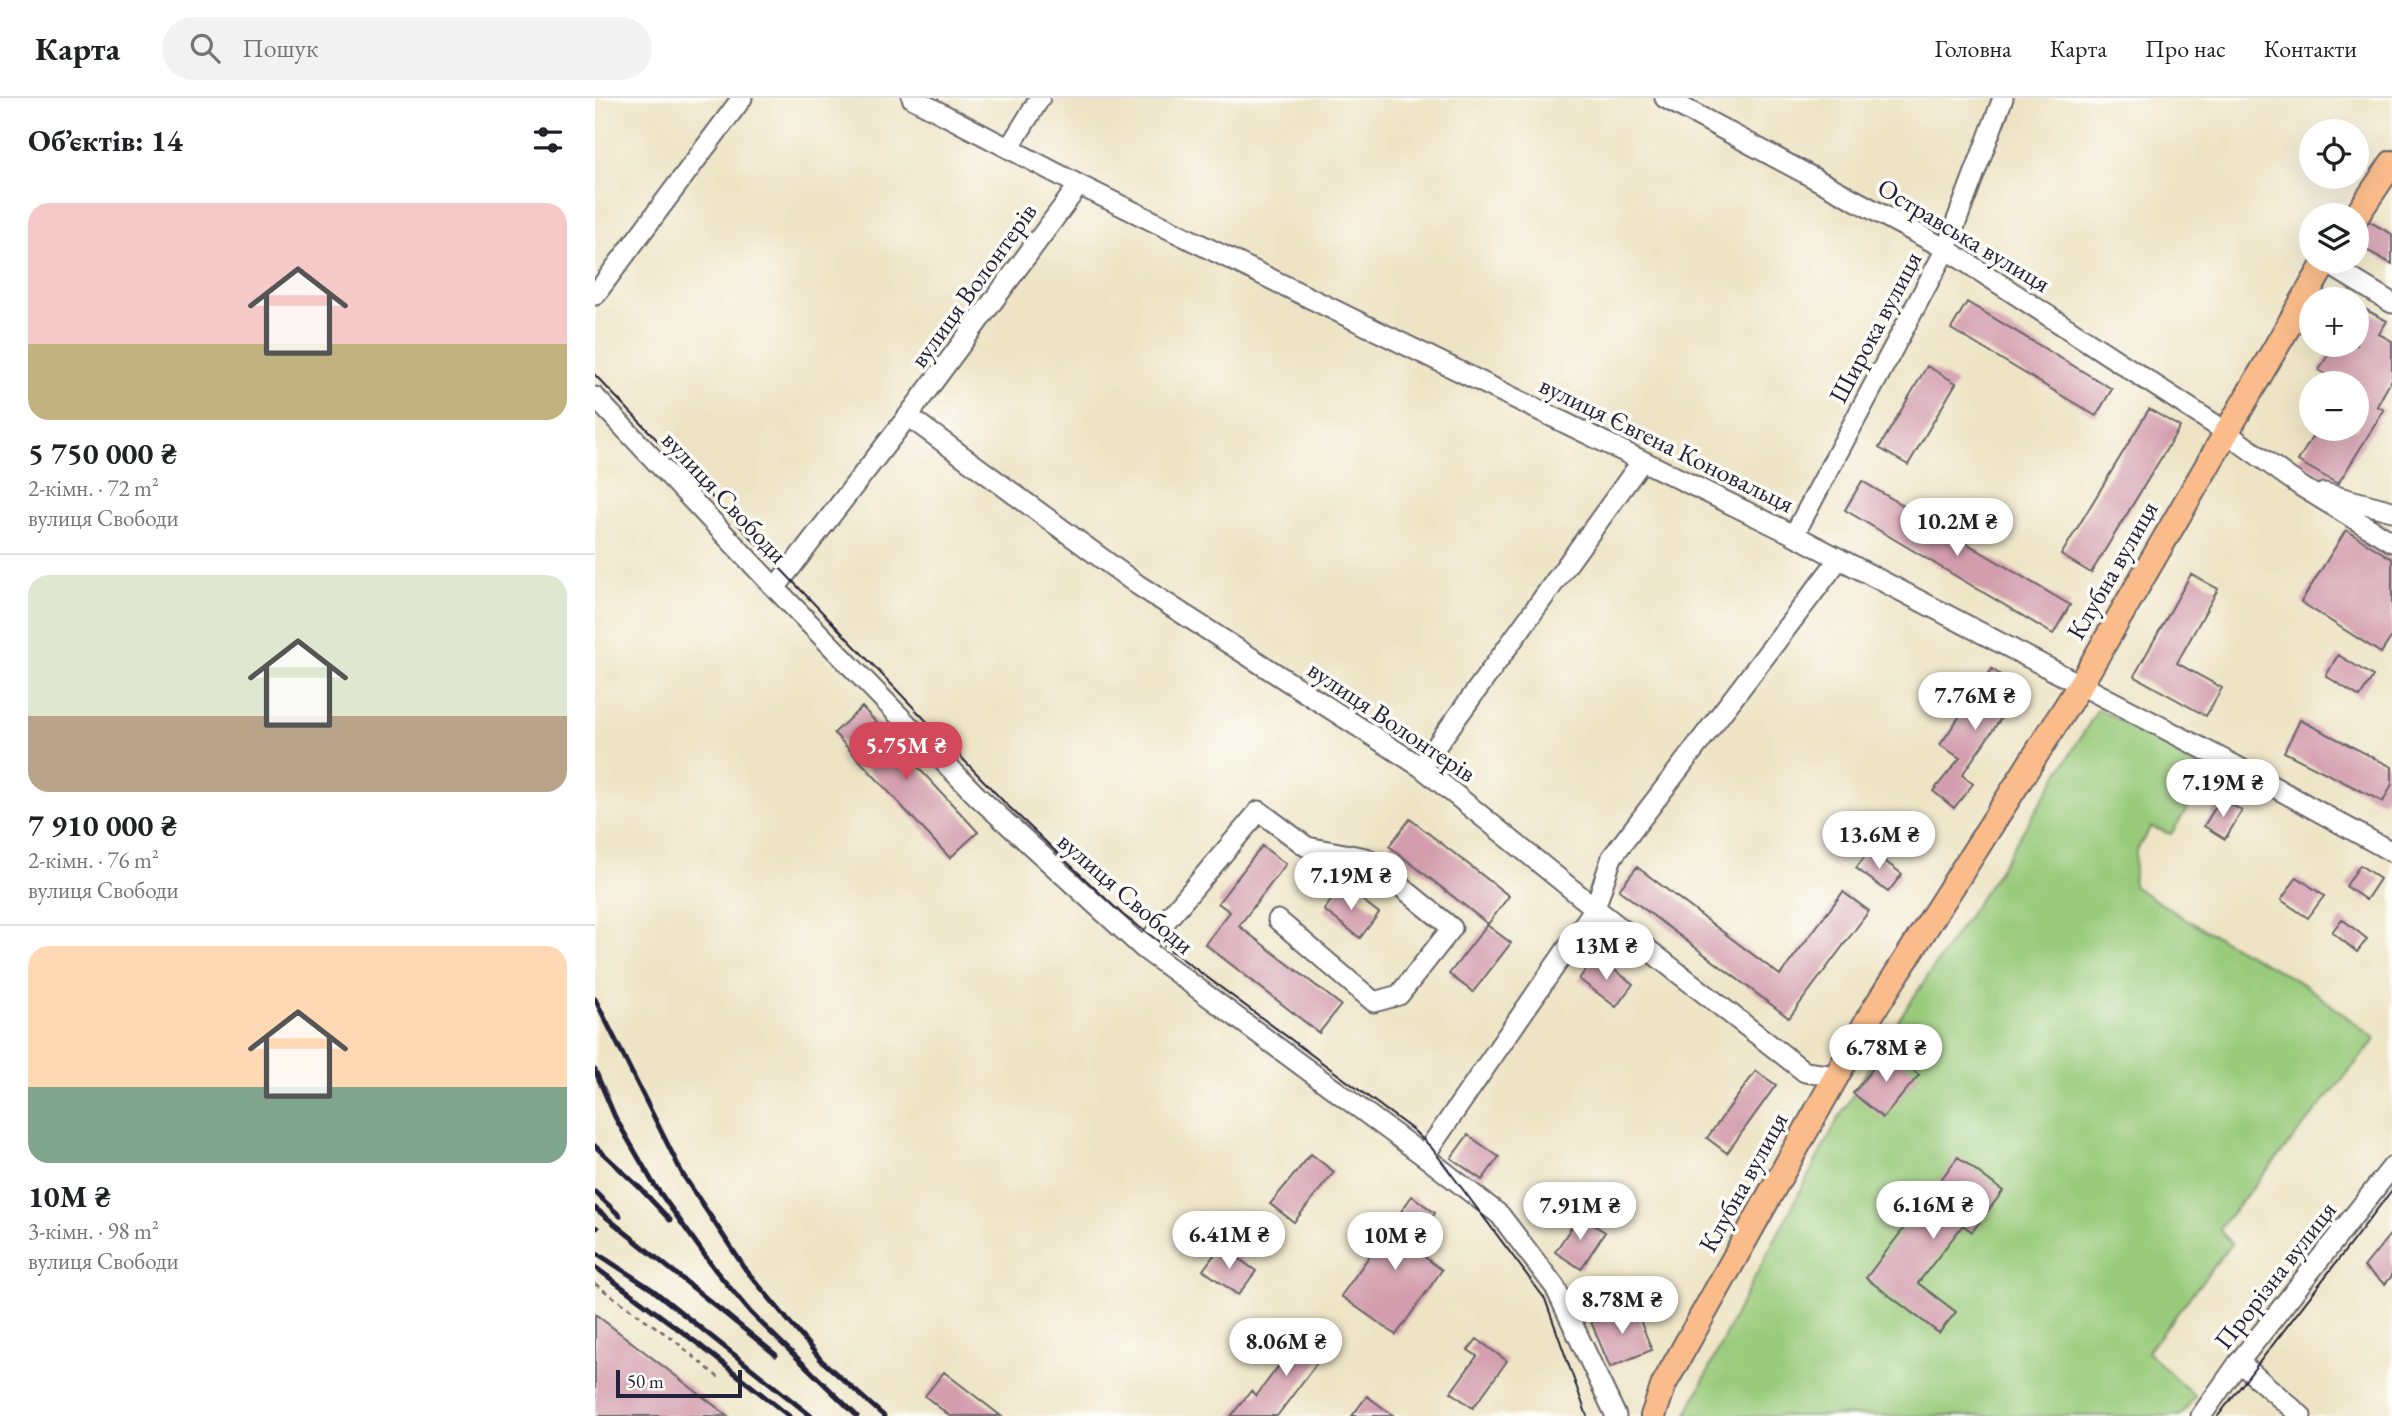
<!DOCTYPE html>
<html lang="uk">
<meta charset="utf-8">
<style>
body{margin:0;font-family:"EB Garamond",serif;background:#f2f2f2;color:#202124;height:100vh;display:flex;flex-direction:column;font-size:26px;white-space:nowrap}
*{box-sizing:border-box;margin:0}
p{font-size:23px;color:#757577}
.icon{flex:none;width:38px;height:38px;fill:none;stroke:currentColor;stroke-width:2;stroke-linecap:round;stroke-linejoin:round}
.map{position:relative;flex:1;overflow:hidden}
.drawer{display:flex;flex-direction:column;background:#fff;width:595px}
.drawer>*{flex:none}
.buttons{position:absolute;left:1704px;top:21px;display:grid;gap:14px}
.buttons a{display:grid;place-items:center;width:70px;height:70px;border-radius:50%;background:#fff;box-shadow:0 7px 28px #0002;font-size:35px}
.scale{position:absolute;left:21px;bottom:18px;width:126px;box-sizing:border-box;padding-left:7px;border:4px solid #22223b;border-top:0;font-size:19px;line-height:24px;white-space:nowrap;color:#22223b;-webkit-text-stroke:5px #fdfcf7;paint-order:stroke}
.price{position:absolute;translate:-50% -60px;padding:0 16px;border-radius:24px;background:#fff;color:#222;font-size:23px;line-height:46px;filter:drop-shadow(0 2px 4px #0008)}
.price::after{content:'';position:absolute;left:50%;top:42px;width:21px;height:16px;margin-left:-10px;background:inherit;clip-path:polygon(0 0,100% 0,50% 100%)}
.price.current{background:#d1495b;color:#fff}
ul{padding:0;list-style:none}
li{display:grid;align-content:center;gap:14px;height:371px;padding:0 28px}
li+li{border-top:2px solid #e0e0e0}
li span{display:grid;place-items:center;height:217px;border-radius:21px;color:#555}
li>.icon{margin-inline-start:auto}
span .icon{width:126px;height:126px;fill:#fffc;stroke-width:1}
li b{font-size:30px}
h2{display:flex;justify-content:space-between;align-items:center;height:84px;padding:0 28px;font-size:30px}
header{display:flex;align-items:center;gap:42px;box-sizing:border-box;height:98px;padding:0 35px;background:#fff;border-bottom:2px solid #e0e0e0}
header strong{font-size:33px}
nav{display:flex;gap:38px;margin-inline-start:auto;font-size:24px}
.search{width:490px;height:63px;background:#f2f2f2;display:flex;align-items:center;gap:18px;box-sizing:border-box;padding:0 24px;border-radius:38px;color:#757577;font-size:26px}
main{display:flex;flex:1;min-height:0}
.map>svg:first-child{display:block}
</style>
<header>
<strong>Карта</strong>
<div class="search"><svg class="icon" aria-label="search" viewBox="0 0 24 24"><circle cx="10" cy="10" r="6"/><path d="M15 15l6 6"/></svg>Пошук</div>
<nav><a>Головна</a><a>Карта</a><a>Про нас</a><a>Контакти</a></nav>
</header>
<main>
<section class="drawer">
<h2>Об’єктів: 14<svg class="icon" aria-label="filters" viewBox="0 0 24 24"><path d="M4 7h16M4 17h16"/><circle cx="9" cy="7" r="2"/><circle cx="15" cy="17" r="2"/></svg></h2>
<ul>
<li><span style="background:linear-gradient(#f6c9c9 65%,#c2b280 0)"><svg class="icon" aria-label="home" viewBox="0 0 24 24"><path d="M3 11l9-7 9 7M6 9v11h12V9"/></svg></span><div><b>5 750 000 ₴</b><p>2-кімн. · 72 m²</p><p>вулиця Свободи</p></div></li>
<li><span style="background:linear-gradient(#dfe7d0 65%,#b9a48a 0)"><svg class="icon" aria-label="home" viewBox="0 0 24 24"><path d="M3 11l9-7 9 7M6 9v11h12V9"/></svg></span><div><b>7 910 000 ₴</b><p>2-кімн. · 76 m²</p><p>вулиця Свободи</p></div></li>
<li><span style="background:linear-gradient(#ffd9b3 65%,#7fa58c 0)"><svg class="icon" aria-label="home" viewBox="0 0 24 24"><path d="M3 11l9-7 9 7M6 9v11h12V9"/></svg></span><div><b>10M ₴</b><p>3-кімн. · 98 m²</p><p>вулиця Свободи</p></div></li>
</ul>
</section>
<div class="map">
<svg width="1797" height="1318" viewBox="0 0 1797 1318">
<rect width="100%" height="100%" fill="#fdfcf7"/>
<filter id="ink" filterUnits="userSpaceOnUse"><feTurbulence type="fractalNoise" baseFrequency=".0143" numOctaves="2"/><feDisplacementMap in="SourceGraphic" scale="14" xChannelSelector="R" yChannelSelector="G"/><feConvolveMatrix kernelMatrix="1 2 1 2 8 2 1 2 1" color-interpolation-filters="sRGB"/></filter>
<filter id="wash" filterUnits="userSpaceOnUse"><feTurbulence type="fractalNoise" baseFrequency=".00686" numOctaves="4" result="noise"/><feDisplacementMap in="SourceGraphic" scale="28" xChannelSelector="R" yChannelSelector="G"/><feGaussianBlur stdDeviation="1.57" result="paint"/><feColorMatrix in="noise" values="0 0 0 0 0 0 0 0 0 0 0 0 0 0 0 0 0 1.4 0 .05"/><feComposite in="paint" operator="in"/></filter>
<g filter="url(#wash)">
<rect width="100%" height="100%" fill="#eee4c5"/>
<!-- green -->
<path fill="#9acb7b" stroke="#5e765b" stroke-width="2" d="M1503,611L1618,670L1576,736L1556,729L1541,753L1538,788L1597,825L1710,887L1781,941L1624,1130L1636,1146L1552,1254L1600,1298L1585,1318H1091L1141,1215L1241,1025L1290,942L1404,772Z"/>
<g id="blocks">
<!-- building -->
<path fill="#d39dad" d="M1775,124L1797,136V166L1762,147V138L1766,131Z
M1372,204L1517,291L1501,318L1356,231Z
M1762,207L1792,223L1784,236L1797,243V281L1782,308L1789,312L1743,386L1703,363L1722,331H1762V285H1746L1724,272L1739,247H1762Z
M1332,268L1361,285L1313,367L1284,350Z
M1554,311L1585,329L1496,475L1466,457Z
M1267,383L1475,507L1458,536L1250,412Z
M1751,432L1797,461V538L1786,555L1706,504Z
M1596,476L1623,491L1582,565L1627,590L1611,618L1539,578Z
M1743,557L1778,578L1765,599L1731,578Z
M1397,571L1426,591L1367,677L1378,686L1359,710L1338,693L1365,660L1345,647Z
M267,609L383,734L355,760L239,635Z
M1705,622L1797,669V686L1788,704L1689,654Z
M1626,700L1647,713L1630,741L1609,728Z
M815,721L914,798L893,826L794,748Z
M667,748L691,766L644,828L746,907L724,935L610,846L635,814L623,805Z
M1275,752L1307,776L1293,794L1261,770Z
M732,765L751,769L757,774L749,785L729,769Z
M1765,767L1785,781L1771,802L1751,788Z
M1042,769L1185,877L1248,794L1274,813L1194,920L1024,792Z
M1702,779L1729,798L1713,820L1686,802Z
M748,787L784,815L765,840L729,812Z
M1747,821L1772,841L1762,854L1737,834Z
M892,827L916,845L878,894L854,876Z
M1001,858L1038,886L1021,909L984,881Z
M1293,952L1324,977L1288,1020L1258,995Z
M1161,973L1181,987L1132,1055L1112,1040Z
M873,1037L904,1059L887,1082L856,1060Z
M716,1056L739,1074L699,1124L675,1106Z
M1363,1059L1408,1093L1377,1134L1368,1127L1323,1185L1361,1214L1344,1235L1271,1180Z
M817,1098L840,1115L816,1149L847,1172L801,1237L746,1198Z
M984,1118L1010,1134L986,1171L960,1154Z
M1797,1134V1178L1790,1186L1769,1169Z
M626,1148L661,1173L643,1197L608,1172Z
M1039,1207L1057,1252L1015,1269L996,1224Z
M0,1216L133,1318H0Z
M713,1229L736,1246L682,1318H636L656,1293L661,1298Z
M882,1241L912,1263L878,1310L856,1294L882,1258L873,1252Z
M349,1274L406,1318H355L330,1298Z
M772,1298L799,1318H757Z"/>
</g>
</g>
<g filter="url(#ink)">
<use href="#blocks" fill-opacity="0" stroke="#69666b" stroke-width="2"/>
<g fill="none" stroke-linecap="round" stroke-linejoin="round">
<defs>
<path id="minor" d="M317,0L484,87L1199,437L1639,667L1797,754
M1070,0L1351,151L1619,326L1707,389L1797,444
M414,50L445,0
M1730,164L1797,205
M0,197L147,0
M0,299L180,490L382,698L548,850L829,1058L905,1117L960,1189L1021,1318
M313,318L543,487L826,669L1000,810L1210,974L1241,978
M1729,395L1797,413
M1199,437L1351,151L1408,0
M180,490L313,318L484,87
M826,669L1047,363
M548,850L664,713L712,749L771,760L857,830L804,897L779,904L683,822
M829,1058L1000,810L1017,759L1244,461
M1644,1264L1706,1318
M1606,1318L1644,1264L1797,1069"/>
<path id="major" d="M1762,117L1797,65
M1058,1318L1069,1286L1275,918L1485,587L1731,163"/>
</defs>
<!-- minor casing -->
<use href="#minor" stroke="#69666b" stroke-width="23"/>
<!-- major casing -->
<use href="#major" stroke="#69666b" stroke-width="28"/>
<!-- path -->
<path stroke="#69666b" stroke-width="2.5" stroke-dasharray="5 5" stroke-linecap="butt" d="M0,1186L79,1242L124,1280"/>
<!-- minor -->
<use href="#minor" stroke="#fff" stroke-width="19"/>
<!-- major -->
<use href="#major" stroke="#fabc8b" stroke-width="24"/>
<!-- tram -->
<path stroke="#22223b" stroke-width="2" d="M0,277L411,706L528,817L818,1032L836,1049L950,1201L992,1318
M1623,1318L1797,1092"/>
<!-- rail -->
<path stroke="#22223b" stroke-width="5" d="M0,901L88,1077L151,1172L227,1263L289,1318
M0,972L20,1019L58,1085L121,1173L156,1215L262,1318
M0,1048L45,1090L75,1122
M0,1094L25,1118
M0,1110L181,1257
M0,1129L2,1130
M0,1154L58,1192L216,1318
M0,1169L102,1245L194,1318"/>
</g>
</g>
<g text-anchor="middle" stroke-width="7" stroke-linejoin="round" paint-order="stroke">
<!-- street labels -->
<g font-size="26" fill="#22223b" stroke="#fdfcf7">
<text transform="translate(1369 137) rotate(31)" y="9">Остравська вулиця</text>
<text transform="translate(378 187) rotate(-54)" y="9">вулиця Волонтерів</text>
<text transform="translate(1280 229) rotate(-62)" y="9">Широка вулиця</text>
<text transform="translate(1072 346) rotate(26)" y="9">вулиця Євгена Коновальця</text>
<text transform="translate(130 399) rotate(47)" y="9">вулиця Свободи</text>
<text transform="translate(1517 472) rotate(-60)" y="9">Клубна вулиця</text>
<text transform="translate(797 623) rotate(34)" y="9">вулиця Волонтерів</text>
<text transform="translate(531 795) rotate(41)" y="9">вулиця Свободи</text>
<text transform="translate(1148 1084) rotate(-61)" y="9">Клубна вулиця</text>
<text transform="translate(1680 1177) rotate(-52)" y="9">Прорізна вулиця</text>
</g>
</g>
</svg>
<div class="buttons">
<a><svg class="icon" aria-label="locate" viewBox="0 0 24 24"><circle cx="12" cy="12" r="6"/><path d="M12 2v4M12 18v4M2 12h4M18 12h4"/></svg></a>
<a><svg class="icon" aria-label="layers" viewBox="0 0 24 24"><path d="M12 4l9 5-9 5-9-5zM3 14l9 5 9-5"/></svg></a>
<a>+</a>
<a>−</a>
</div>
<div class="scale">50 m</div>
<b class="price" style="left:1362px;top:460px">10.2M ₴</b>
<b class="price" style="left:1380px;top:634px">7.76M ₴</b>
<b class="price current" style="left:311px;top:684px">5.75M ₴</b>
<b class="price" style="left:1628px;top:721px">7.19M ₴</b>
<b class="price" style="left:1284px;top:773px">13.6M ₴</b>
<b class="price" style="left:756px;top:814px">7.19M ₴</b>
<b class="price" style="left:1011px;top:884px">13M ₴</b>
<b class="price" style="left:1291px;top:986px">6.78M ₴</b>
<b class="price" style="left:1338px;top:1143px">6.16M ₴</b>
<b class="price" style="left:985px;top:1144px">7.91M ₴</b>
<b class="price" style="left:634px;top:1173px">6.41M ₴</b>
<b class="price" style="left:800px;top:1174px">10M ₴</b>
<b class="price" style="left:1027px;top:1238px">8.78M ₴</b>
<b class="price" style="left:691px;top:1280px">8.06M ₴</b>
</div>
</main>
